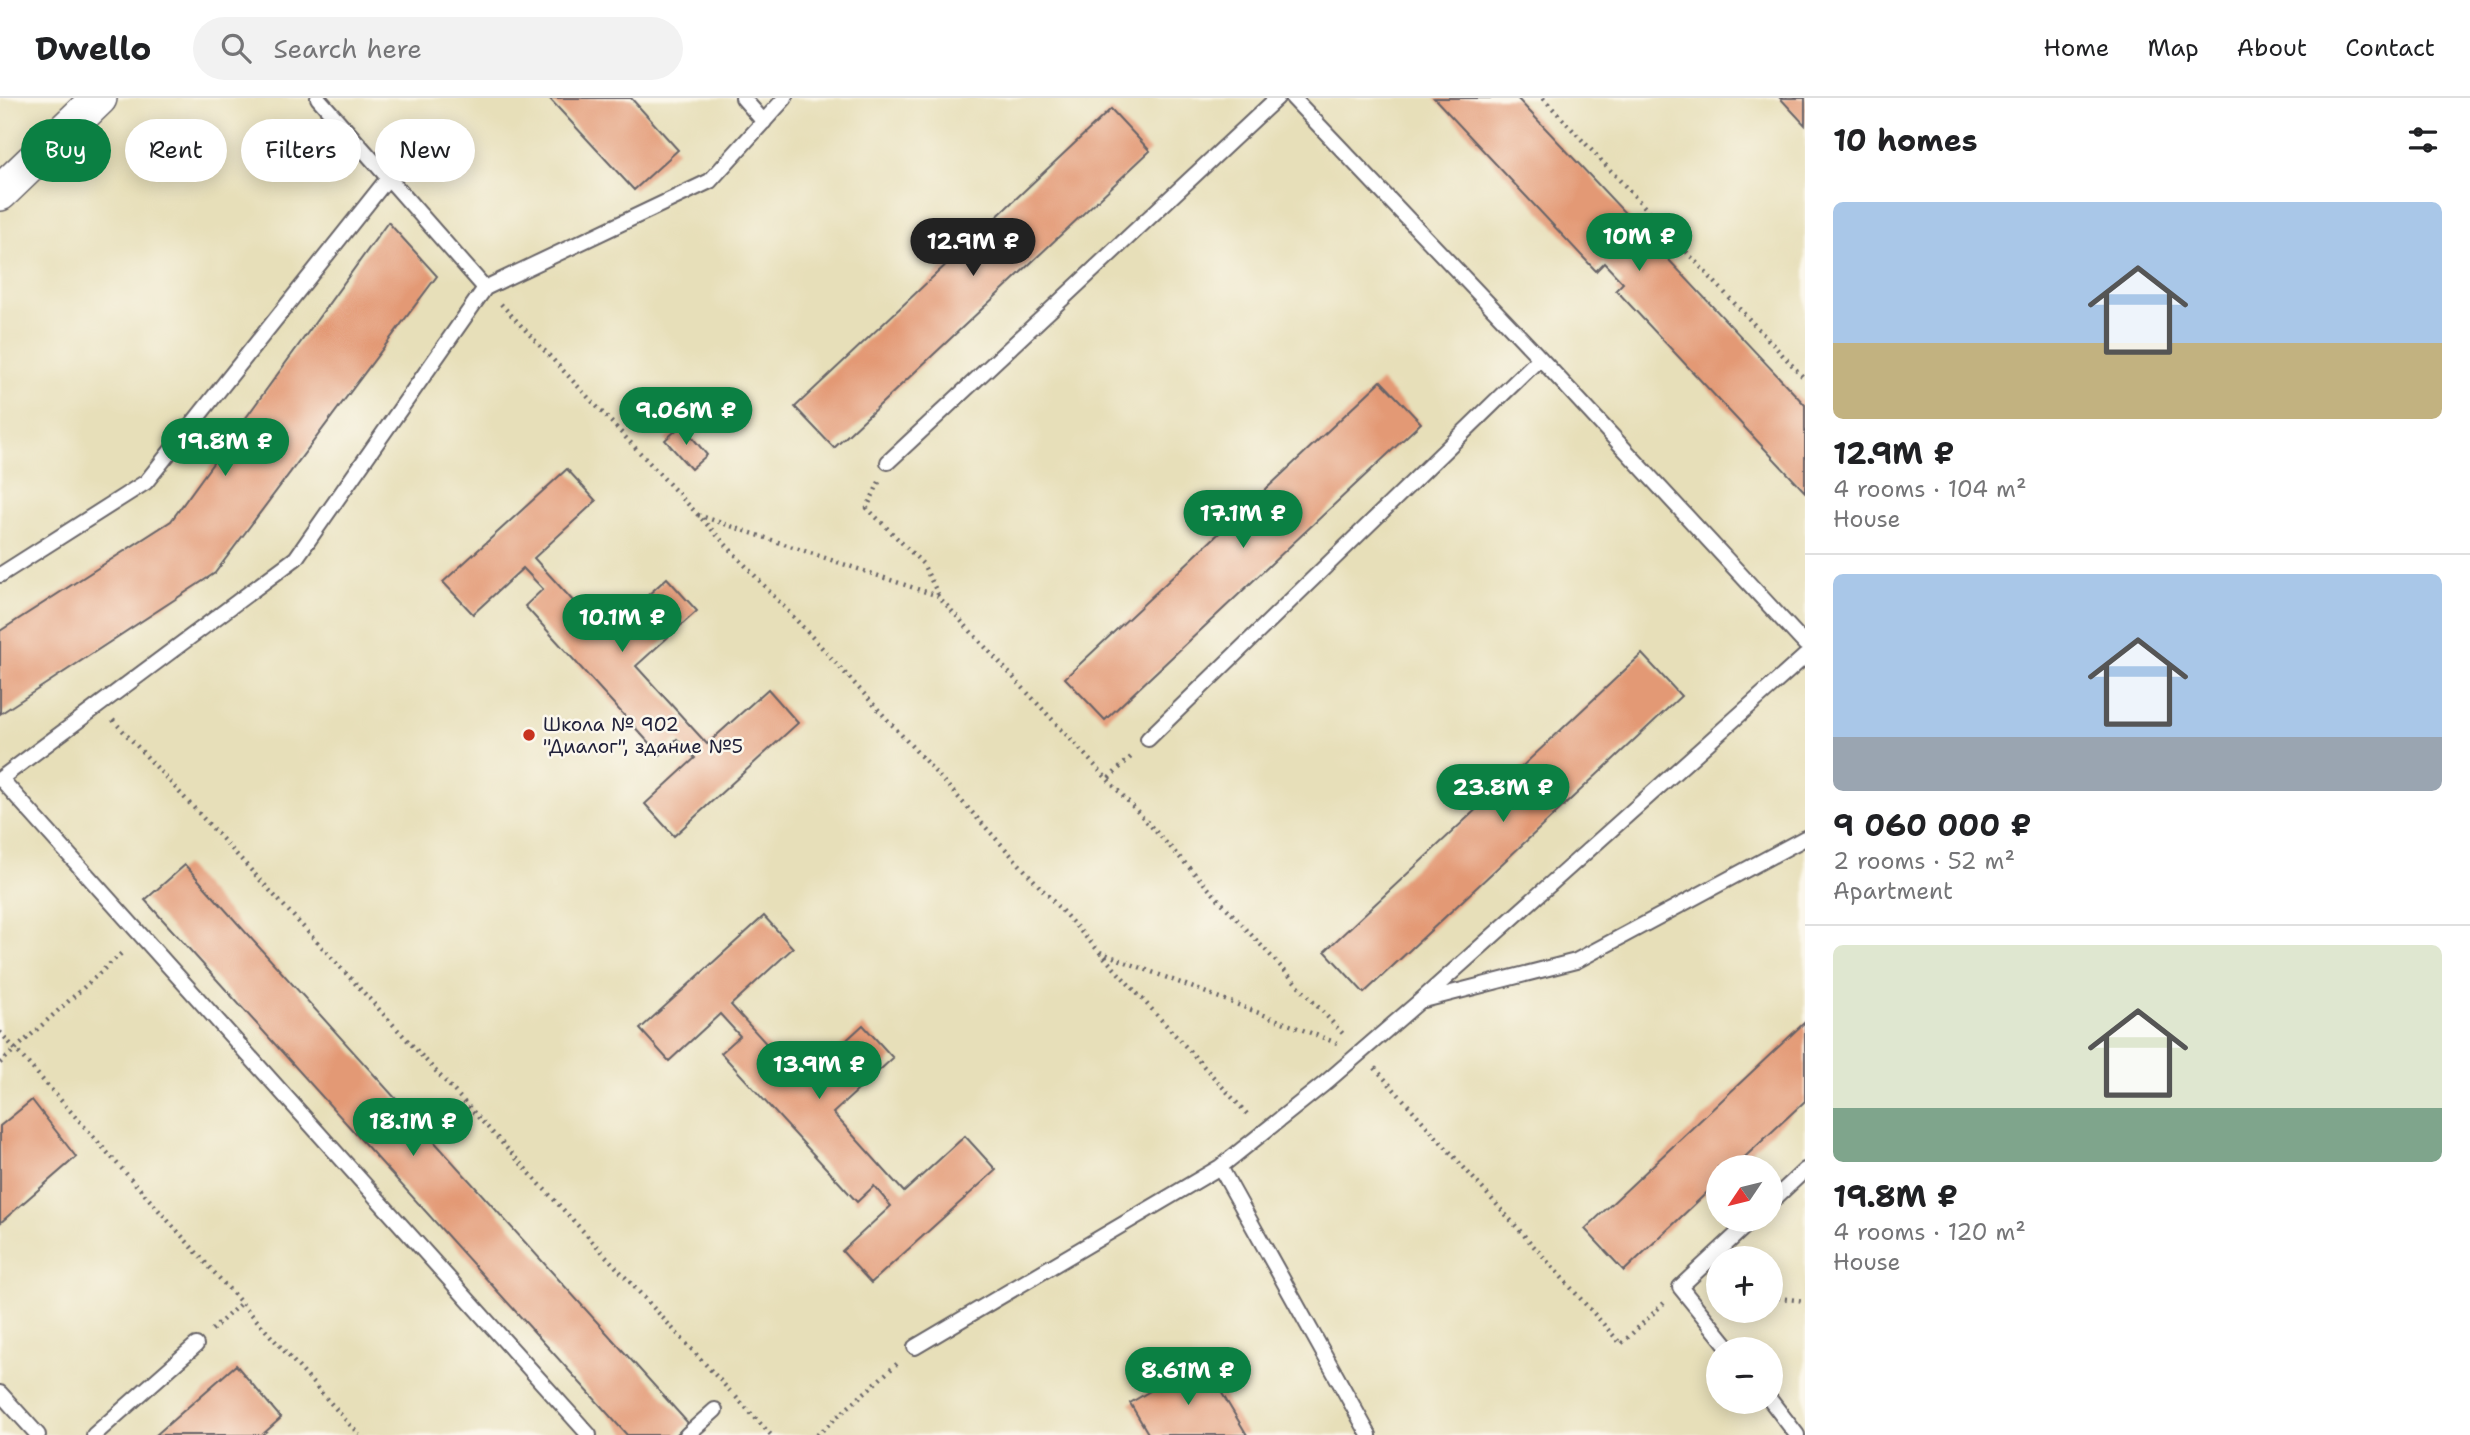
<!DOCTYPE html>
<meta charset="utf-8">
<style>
body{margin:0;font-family:"Shantell Sans",sans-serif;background:#f2f2f2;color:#202124;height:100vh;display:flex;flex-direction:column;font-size:26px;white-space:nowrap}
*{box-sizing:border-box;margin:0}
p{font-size:23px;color:#757577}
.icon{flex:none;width:38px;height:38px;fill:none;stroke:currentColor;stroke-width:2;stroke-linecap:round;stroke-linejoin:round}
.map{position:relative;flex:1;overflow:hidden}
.panel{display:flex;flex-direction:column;background:#fff;width:665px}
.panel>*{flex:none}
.guide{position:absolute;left:21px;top:21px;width:665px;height:63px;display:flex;gap:14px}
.needle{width:46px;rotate:235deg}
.controls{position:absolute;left:1706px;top:1057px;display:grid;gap:14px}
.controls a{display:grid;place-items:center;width:77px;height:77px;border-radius:50%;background:#fff;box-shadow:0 4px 18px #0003;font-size:35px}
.price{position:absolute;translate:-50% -60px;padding:0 16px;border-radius:24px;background:#0b8043;color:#fff;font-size:23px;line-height:46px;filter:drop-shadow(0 2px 4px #0008)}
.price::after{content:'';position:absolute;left:50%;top:42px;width:21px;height:16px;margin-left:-10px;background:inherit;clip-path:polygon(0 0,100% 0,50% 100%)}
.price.active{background:#222;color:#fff}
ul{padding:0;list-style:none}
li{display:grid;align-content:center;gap:14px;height:371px;padding:0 28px}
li+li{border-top:2px solid #e0e0e0}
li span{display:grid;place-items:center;height:217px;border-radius:10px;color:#555}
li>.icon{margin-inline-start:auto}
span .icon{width:126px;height:126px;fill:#fffc;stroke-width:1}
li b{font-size:30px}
h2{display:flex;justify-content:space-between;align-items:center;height:84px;padding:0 28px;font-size:30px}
.tag{padding:0 24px;border-radius:32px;background:#fff;box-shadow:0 4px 18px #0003;font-size:24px;line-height:63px}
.tag.active{background:#0b8043;color:#fff}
header{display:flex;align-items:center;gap:42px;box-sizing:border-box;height:98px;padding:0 35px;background:#fff;border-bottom:2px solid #e0e0e0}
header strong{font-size:33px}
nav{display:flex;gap:38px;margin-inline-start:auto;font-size:24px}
.search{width:490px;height:63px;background:#f2f2f2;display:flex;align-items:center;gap:18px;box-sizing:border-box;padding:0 24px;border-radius:38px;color:#757577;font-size:26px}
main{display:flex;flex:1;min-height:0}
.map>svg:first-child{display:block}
</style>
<header>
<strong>Dwello</strong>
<div class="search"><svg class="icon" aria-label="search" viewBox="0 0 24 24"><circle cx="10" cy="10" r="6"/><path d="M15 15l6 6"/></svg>Search here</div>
<nav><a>Home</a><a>Map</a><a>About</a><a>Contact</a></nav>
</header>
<main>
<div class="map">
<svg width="1805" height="1337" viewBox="0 0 1805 1337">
<rect width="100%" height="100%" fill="#fbf7ec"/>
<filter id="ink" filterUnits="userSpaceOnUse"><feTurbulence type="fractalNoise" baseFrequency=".0143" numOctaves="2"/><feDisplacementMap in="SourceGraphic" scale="14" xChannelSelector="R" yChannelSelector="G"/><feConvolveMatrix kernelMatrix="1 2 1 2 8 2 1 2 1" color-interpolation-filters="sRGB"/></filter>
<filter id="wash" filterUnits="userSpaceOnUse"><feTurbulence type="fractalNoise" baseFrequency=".00686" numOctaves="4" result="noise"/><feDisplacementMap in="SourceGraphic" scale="28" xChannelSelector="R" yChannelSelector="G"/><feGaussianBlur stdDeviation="1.57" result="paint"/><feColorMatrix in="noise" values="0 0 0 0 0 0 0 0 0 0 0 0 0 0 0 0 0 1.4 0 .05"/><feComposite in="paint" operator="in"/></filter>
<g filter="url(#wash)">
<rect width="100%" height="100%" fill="#e7dfb9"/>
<g id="blocks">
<!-- building -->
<path fill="#e39974" d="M549,0H631L678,52L634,92Z
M1434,0H1517L1805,307V394L1616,192L1623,185L1604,165L1596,173Z
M1780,0H1805V27Z
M1111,11L1150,53L834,350L795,309Z
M388,124L437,178L215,475L0,616V533L171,423Z
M1381,283L1421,325L1105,622L1065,580Z
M682,327L707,357L691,371L665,342Z
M567,371L596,403L534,460L604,537L667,480L697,513L636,568L707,646L768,591L798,625L674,738L645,706L695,660L677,641L660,657L525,508L543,491L523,470L473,516L443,484Z
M1642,556L1681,598L1364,895L1325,853Z
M185,767L688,1325L677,1336L678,1337H627L145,802Z
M764,818L793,850L731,907L801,984L863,927L893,960L833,1015L904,1094L965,1038L996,1072L871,1185L842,1153L891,1108L874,1088L857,1104L721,955L740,938L720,916L669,963L640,931Z
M1805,924V1003L1734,1069H1718V1084L1624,1173L1585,1131Z
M32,1002L76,1059L0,1125V1028Z
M1202,1262L1247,1337H1149L1130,1305Z
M236,1267L281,1320L262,1337H156Z"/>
</g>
</g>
<g filter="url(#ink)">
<use href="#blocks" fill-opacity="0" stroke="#676467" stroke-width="2"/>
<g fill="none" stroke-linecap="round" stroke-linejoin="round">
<defs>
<path id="service" d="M318,0L485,190
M743,0L764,24
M1293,0L1540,260L1805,546
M888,364L1277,0
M0,477L146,384L388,80
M1148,641L1540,260
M0,681L296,460L485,190L710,83L785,0
M1,681L589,1337
M1424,902L1576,863L1805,740
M1220,1069L1369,1337
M1771,1104L1805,1072
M915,1249L1220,1069L1324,986L1420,903L1805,558
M1730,1251L1680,1189L1752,1122
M0,1295L38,1337
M1771,1303L1797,1337
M94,1337L196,1247
M687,1337L715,1312"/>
<path id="tertiary" d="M0,95L99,0"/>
</defs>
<!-- service casing -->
<use href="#service" stroke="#676467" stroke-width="18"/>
<!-- tertiary casing -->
<use href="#tertiary" stroke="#676467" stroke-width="38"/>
<!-- path -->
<path stroke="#676467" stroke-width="4.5" stroke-dasharray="2 5" stroke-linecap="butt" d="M1543,0L1805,281
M501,206L813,540L1249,1018
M879,384L867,410L923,466L938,496
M698,417L938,498L1345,938
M113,622L730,1293
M1109,680L1133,657
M1100,854L1337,945
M0,934L359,1337
M0,965L124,853
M1375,970L1621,1246L1666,1203
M1771,1199L1805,1203
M212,1232L241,1205
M736,1299L771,1337
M817,1337L899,1264"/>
<!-- service -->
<use href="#service" stroke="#fff" stroke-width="14"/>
<!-- tertiary -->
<use href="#tertiary" stroke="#fff" stroke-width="35"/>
</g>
</g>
<!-- markers -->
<circle fill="#c8321e" stroke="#fbf7ec" stroke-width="2.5" cx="529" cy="637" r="7"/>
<g text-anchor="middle" stroke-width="5" stroke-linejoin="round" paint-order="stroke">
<!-- poi labels -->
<g font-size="19" fill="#22223b" stroke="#fbf7ec" text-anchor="start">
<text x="543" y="633">Школа № 902<tspan x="543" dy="22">"Диалог", здание №5</tspan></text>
</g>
</g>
</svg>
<div class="controls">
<a><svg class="needle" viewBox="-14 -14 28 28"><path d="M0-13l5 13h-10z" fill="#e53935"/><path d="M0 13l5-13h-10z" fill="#757577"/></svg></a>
<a>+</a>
<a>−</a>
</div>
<b class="price" style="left:1639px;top:175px">10M ₽</b>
<b class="price active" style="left:973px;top:180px">12.9M ₽</b>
<b class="price" style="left:686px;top:349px">9.06M ₽</b>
<b class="price" style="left:225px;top:380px">19.8M ₽</b>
<b class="price" style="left:1243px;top:452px">17.1M ₽</b>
<b class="price" style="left:622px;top:556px">10.1M ₽</b>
<b class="price" style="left:1503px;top:726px">23.8M ₽</b>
<b class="price" style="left:819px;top:1003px">13.9M ₽</b>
<b class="price" style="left:413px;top:1060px">18.1M ₽</b>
<b class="price" style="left:1188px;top:1309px">8.61M ₽</b>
<div class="guide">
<a class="tag active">Buy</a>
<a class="tag">Rent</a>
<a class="tag">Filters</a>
<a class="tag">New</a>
</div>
</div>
<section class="panel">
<h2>10 homes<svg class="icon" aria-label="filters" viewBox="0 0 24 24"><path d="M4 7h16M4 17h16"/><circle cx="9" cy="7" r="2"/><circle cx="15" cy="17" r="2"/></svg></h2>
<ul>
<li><span style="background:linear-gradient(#a9c7e8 65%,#c2b280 0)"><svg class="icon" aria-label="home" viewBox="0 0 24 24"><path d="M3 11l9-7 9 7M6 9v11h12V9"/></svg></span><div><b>12.9M ₽</b><p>4 rooms · 104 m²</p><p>House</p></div></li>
<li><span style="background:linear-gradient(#a9c7e8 75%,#9aa5b1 0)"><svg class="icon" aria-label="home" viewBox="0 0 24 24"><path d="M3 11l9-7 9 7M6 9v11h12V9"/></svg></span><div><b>9 060 000 ₽</b><p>2 rooms · 52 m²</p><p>Apartment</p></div></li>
<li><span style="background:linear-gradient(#dfe7d0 75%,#7fa58c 0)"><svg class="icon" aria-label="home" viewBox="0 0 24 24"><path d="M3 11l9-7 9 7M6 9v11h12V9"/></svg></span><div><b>19.8M ₽</b><p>4 rooms · 120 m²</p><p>House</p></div></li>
</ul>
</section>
</main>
